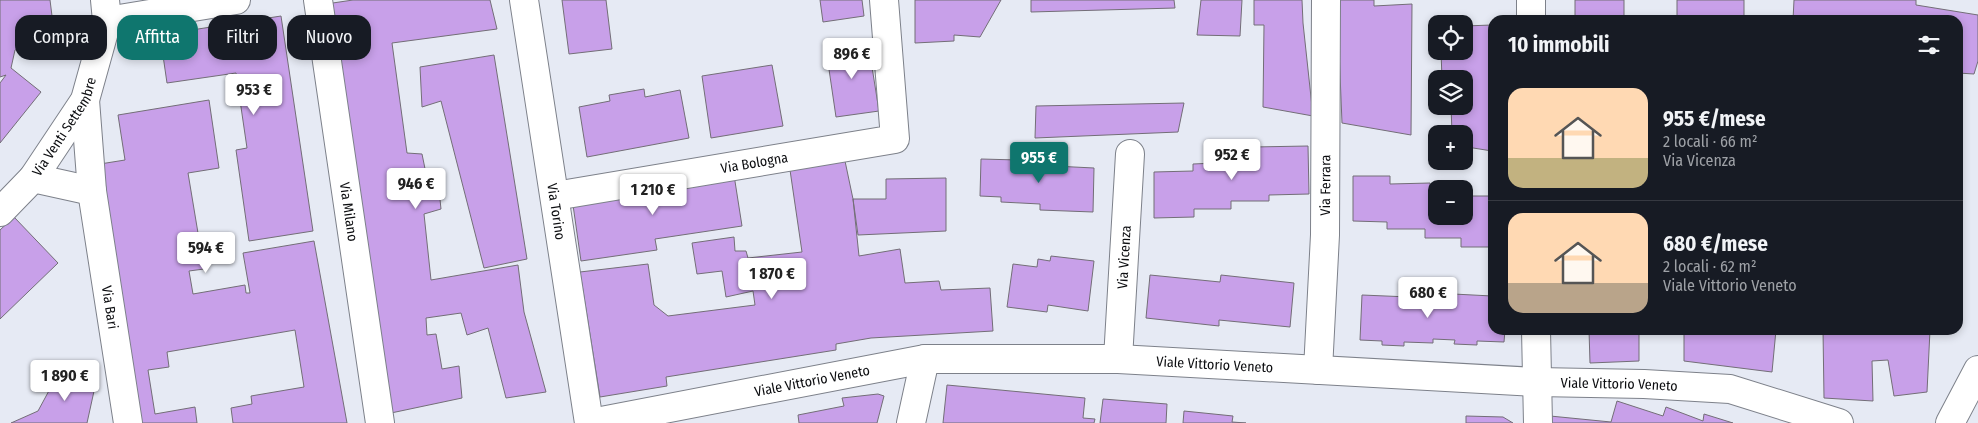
<!DOCTYPE html>
<html lang="it">
<meta charset="utf-8">
<style>
body{margin:0;font-family:"Fira Sans Condensed",sans-serif;background:#20242c;color:#f1f3f6;height:100vh;display:flex;flex-direction:column;font-size:19px;white-space:nowrap}
*{box-sizing:border-box;margin:0}
p{font-size:16px;color:#9ea1a6}
.icon{flex:none;width:28px;height:28px;fill:none;stroke:currentColor;stroke-width:2;stroke-linecap:round;stroke-linejoin:round}
.map{position:relative;flex:1;overflow:hidden}
.side{position:absolute;left:1488px;top:15px;width:475px;height:320px;display:flex;flex-direction:column;background:#171b24;border-radius:15px;box-shadow:0 2px 8px #0003}
.side>*{flex:none}
.hud{position:absolute;left:15px;top:15px;width:475px;height:45px;display:flex;gap:10px}
.controls{position:absolute;left:1428px;top:15px;display:grid;gap:10px}
.controls a{display:grid;place-items:center;width:45px;height:45px;border-radius:10px;background:#171b24;box-shadow:0 2px 8px #0003;font-size:25px}
.price{position:absolute;translate:-50% -42px;padding:0 11px;border-radius:5px;background:#fff;color:#222;font-size:16px;line-height:32px;filter:drop-shadow(0 1px 2px #0008)}
.price::after{content:'';position:absolute;left:50%;top:30px;width:15px;height:11px;margin-left:-8px;background:inherit;clip-path:polygon(0 0,100% 0,50% 100%)}
.price.current{background:#0f766e;color:#fff}
ul{padding:0;list-style:none}
li{display:flex;align-items:center;gap:15px;height:125px;padding:0 20px}
li+li{border-top:1px solid #363941}
li span{display:grid;place-items:center;flex:none;width:140px;height:100px;border-radius:15px;color:#555}
li>.icon{margin-inline-start:auto}
span .icon{width:60px;height:60px;fill:#fffc;stroke-width:1}
li b{font-size:21px}
h2{display:flex;justify-content:space-between;align-items:center;height:60px;padding:0 20px;font-size:21px}
.pill{padding:0 18px;border-radius:15px;background:#171b24;box-shadow:0 2px 8px #0003;font-size:18px;line-height:45px}
.pill.current{background:#0f766e;color:#fff}
.map>svg:first-child{display:block}
</style>
<div class="map">
<svg width="1978" height="423" viewBox="0 0 1978 423">
<rect width="100%" height="100%" fill="#e6eaf4"/>
<!-- building -->
<path fill="#c8a0e9" stroke="#736e77" d="M0,0H50L53,24L38,32L37,42L15,50L11,68L41,92L0,143V83L6,75L0,77Z
M353,0H490L497,29L392,43L407,153L422,154L430,193L439,190L441,209L424,214L431,280L518,265L524,312L546,392L506,398L488,328L467,335L461,313L426,318L427,335L436,334L442,369L459,366L462,398L391,413L326,4Z
M562,0H606L612,49L569,54Z
M820,0H862L864,16L823,22Z
M915,0H1001L980,37L954,35V41L915,43Z
M1031,0H1174L1175,8L1031,12Z
M1201,0H1242L1240,36L1197,35Z
M1254,0H1302L1303,23L1313,116L1263,107L1264,25H1254Z
M1337,0H1374V6L1412,4L1411,135L1342,123Z
M1575,0H1624V20H1575Z
M1677,0H1744V20H1677Z
M1794,0H1916V5L1978,15V61L1974,74L1958,73V20H1793Z
M281,16L313,231L249,241L236,150L247,148L236,73L167,83L160,35Z
M1492,25V151L1467,147V131L1452,133L1451,106H1464V88H1468L1467,78L1442,79L1441,51H1464V26Z
M868,42L879,111L836,117L826,49Z
M494,55L527,259L484,268L441,101L422,107L420,67Z
M772,65L783,126L711,138L702,76Z
M644,89L645,97L680,90L689,138L587,157L579,107L610,101L609,95Z
M209,100L219,168L188,173L204,269L189,271L193,294L245,285L246,293H250L243,253L314,241L347,423H233L231,408L252,404L251,396L304,387L295,330L167,352L169,367L148,370L155,414L195,407L197,423H140L100,164L125,160L118,115Z
M1184,103L1178,132L1035,138L1036,106Z
M1308,146L1309,194L1269,195V201H1231V209H1194V217L1154,218V172L1193,171V164L1216,163V156L1253,155V147Z
M981,159L1054,161V166L1094,168L1093,212L1040,210V204L1001,202V197L980,196Z
M845,161L853,199L859,256L900,249L905,283L939,281L941,290L990,288L993,331L871,338L836,344V350L666,377L667,386L600,397L580,272L648,264L654,305L668,316L755,305L753,291L726,297L722,271L697,274L692,243L734,237L735,251H746L748,258L802,252L790,170Z
M734,175L742,226L655,239L657,250L581,261L572,198Z
M1353,176H1390V184L1430,183V191H1436V216H1464V190H1470V196H1492V247H1461V238H1425V229H1387V222L1353,221Z
M946,178V231L858,235L853,199H886V179Z
M14,217L58,263L0,319V230Z
M1051,256L1094,261L1088,311L1048,305L1047,312L1007,307L1013,264L1037,267L1038,259L1050,261Z
M1150,275L1220,282L1221,275L1294,283L1290,327L1219,320V326L1146,318Z
M1434,293L1492,296V330H1505L1504,342L1477,341V345L1454,344L1455,340L1433,339V343L1404,342V346L1382,345V341L1360,340L1362,295L1433,298Z
M1589,330H1639V361L1590,363Z
M1684,330H1776L1772,372L1684,361Z
M1823,330H1930L1927,392L1894,396L1888,360L1872,361L1873,401L1824,398Z
M58,374L96,382L87,423H11L38,411Z
M947,385L1085,398L1083,418L1095,419L1094,423H943Z
M878,394L884,396L877,423H799L798,415L844,406L842,398Z
M1103,399L1167,404L1166,423H1100Z
M1617,401L1663,416L1666,407L1703,421L1704,414L1733,423H1550V416L1611,422Z
M1184,411L1233,416L1232,422L1246,423H1183Z
M1466,416L1503,417L1513,423H1466Z"/>
<g fill="none" stroke-linecap="round" stroke-linejoin="round">
<defs>
<g id="minor">
<path id="s1" d="M318,0L380,423"/>
<path id="s2" d="M524,0L589,423"/>
<path d="M1531,0V20"/>
<path d="M107,21L236,0"/>
<path id="s3" d="M85,100L92,191L128,423"/>
<path d="M33,178L92,191"/>
<path id="s4" d="M555,196L895,139L884,0"/>
<path id="s5" d="M0,212L33,178L85,100L107,21L105,0"/>
<path d="M1536,330L1538,423"/>
<path id="s6" d="M1118,359L1130,154"/>
<path id="s7" d="M1318,370L1325,235L1326,0"/>
<path id="s8" d="M591,423L925,359H1118L1537,382L1644,384L1730,389L1839,423"/>
<path d="M911,423L925,359"/>
<path d="M1950,423L1978,370"/>
</g>
</defs>
<!-- minor casing -->
<use href="#minor" stroke="#7d818a" stroke-width="30"/>
<!-- minor -->
<use href="#minor" stroke="#fff" stroke-width="28"/>
</g>
<g text-anchor="middle" stroke-width="4" stroke-linejoin="round" paint-order="stroke">
<!-- street labels -->
<g font-size="14" fill="#0c0d10" stroke="#e6eaf4">
<text dy="5" stroke="none"><textPath href="#s5" startOffset="108">Via Venti Settembre</textPath></text>
<text dy="5" stroke="none"><textPath href="#s4" startOffset="202">Via Bologna</textPath></text>
<text dy="5" stroke="none"><textPath href="#s7" startOffset="185">Via Ferrara</textPath></text>
<text dy="5" stroke="none"><textPath href="#s1" startOffset="214">Via Milano</textPath></text>
<text dy="5" stroke="none"><textPath href="#s2" startOffset="214">Via Torino</textPath></text>
<text dy="5" stroke="none"><textPath href="#s6" startOffset="102">Via Vicenza</textPath></text>
<text dy="5" stroke="none"><textPath href="#s3" startOffset="209">Via Bari</textPath></text>
<text dy="5" stroke="none"><textPath href="#s8" startOffset="630">Viale Vittorio Veneto</textPath></text>
<text dy="5" stroke="none"><textPath href="#s8" startOffset="225">Viale Vittorio Veneto</textPath></text>
<text dy="5" stroke="none"><textPath href="#s8" startOffset="1035">Viale Vittorio Veneto</textPath></text>
</g>
</g>
</svg>
<div class="controls">
<a><svg class="icon" aria-label="locate" viewBox="0 0 24 24"><circle cx="12" cy="12" r="6"/><path d="M12 2v4M12 18v4M2 12h4M18 12h4"/></svg></a>
<a><svg class="icon" aria-label="layers" viewBox="0 0 24 24"><path d="M12 4l9 5-9 5-9-5zM3 14l9 5 9-5"/></svg></a>
<a>+</a>
<a>−</a>
</div>
<b class="price" style="left:852px;top:80px">896 €</b>
<b class="price" style="left:254px;top:116px">953 €</b>
<b class="price" style="left:1232px;top:181px">952 €</b>
<b class="price current" style="left:1039px;top:184px">955 €</b>
<b class="price" style="left:416px;top:210px">946 €</b>
<b class="price" style="left:653px;top:216px">1 210 €</b>
<b class="price" style="left:206px;top:274px">594 €</b>
<b class="price" style="left:772px;top:300px">1 870 €</b>
<b class="price" style="left:1428px;top:319px">680 €</b>
<b class="price" style="left:65px;top:402px">1 890 €</b>
<div class="hud">
<a class="pill">Compra</a>
<a class="pill current">Affitta</a>
<a class="pill">Filtri</a>
<a class="pill">Nuovo</a>
</div>
<section class="side">
<h2>10 immobili<svg class="icon" aria-label="filters" viewBox="0 0 24 24"><path d="M4 7h16M4 17h16"/><circle cx="9" cy="7" r="2"/><circle cx="15" cy="17" r="2"/></svg></h2>
<ul>
<li><span style="background:linear-gradient(#ffd9b3 70%,#c2b280 0)"><svg class="icon" aria-label="home" viewBox="0 0 24 24"><path d="M3 11l9-7 9 7M6 9v11h12V9"/></svg></span><div><b>955 €/mese</b><p>2 locali · 66 m²</p><p>Via Vicenza</p></div></li>
<li><span style="background:linear-gradient(#ffd9b3 70%,#b9a48a 0)"><svg class="icon" aria-label="home" viewBox="0 0 24 24"><path d="M3 11l9-7 9 7M6 9v11h12V9"/></svg></span><div><b>680 €/mese</b><p>2 locali · 62 m²</p><p>Viale Vittorio Veneto</p></div></li>
</ul>
</section>
</div>
